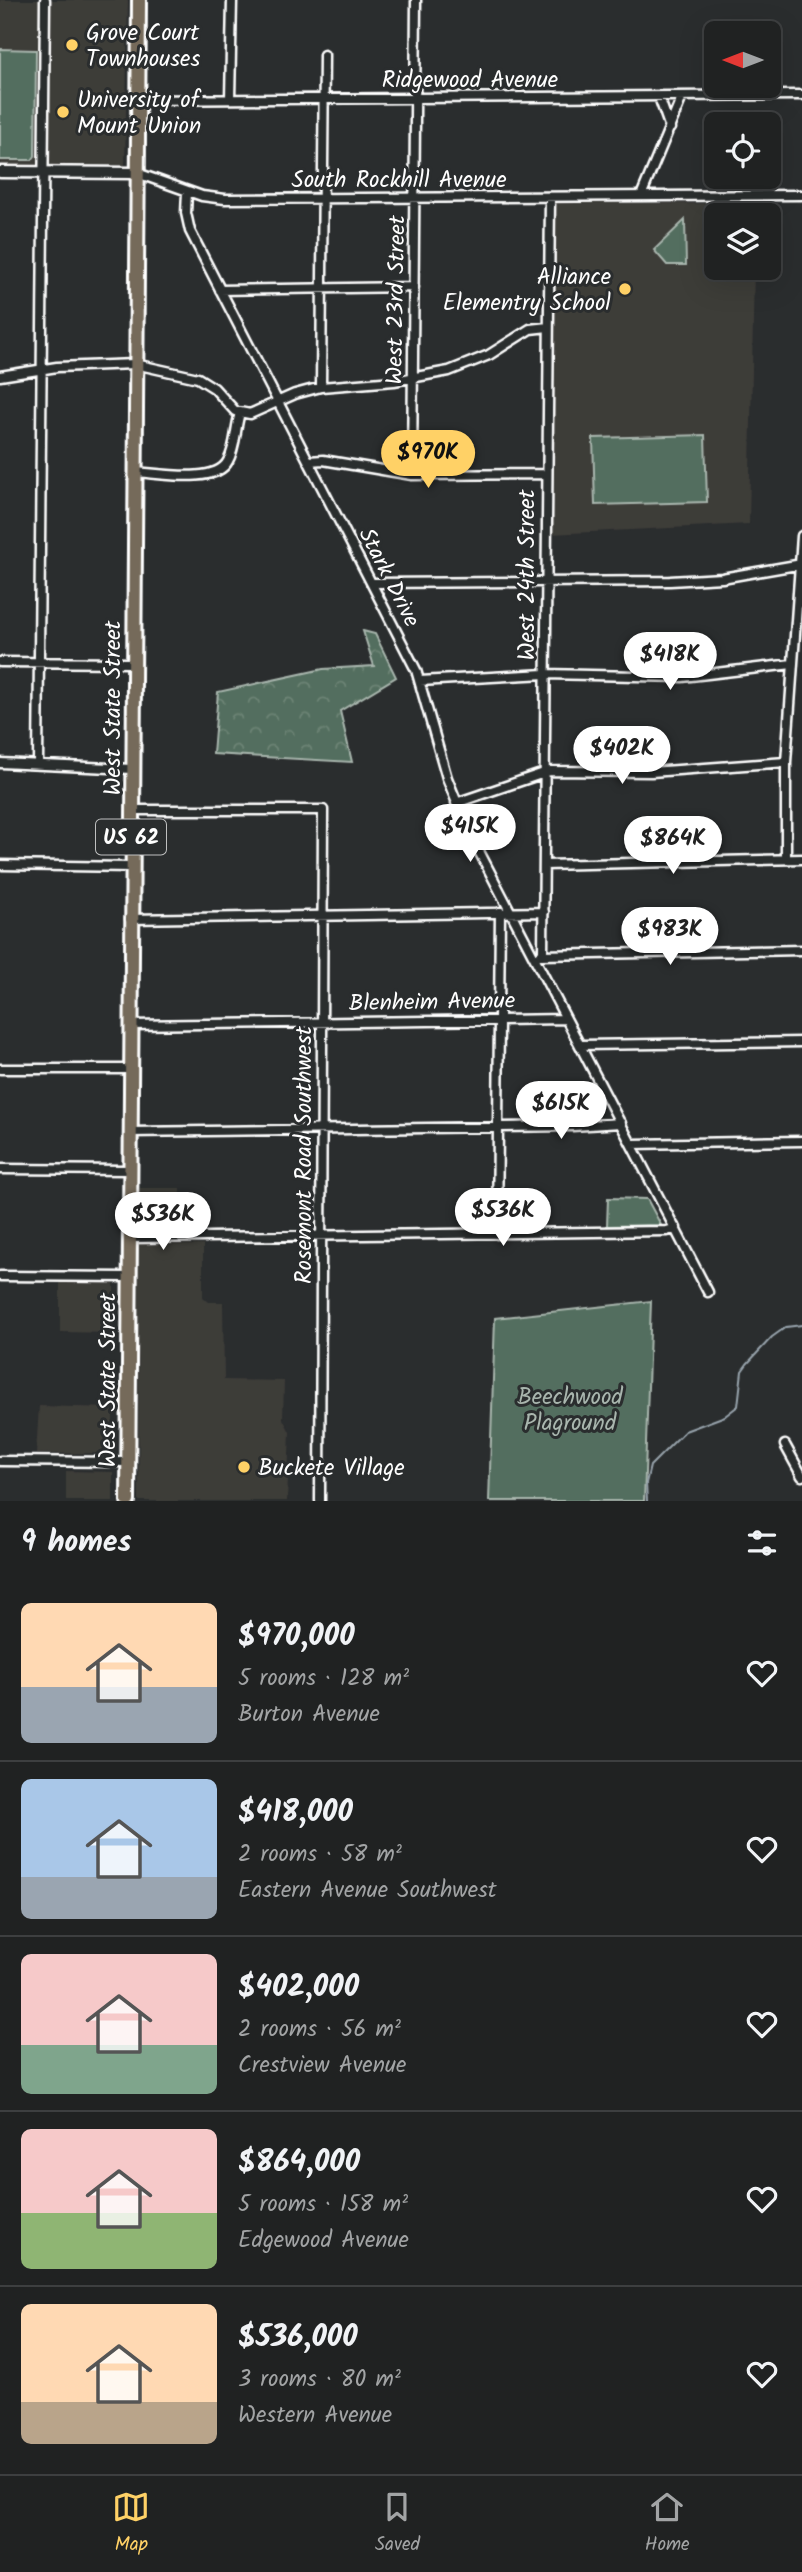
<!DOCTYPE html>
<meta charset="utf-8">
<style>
body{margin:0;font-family:Kalam,sans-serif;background:#282a2a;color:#f1f3f6;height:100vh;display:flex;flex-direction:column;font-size:26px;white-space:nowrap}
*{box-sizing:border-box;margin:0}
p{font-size:23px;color:#a2a4a5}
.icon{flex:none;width:38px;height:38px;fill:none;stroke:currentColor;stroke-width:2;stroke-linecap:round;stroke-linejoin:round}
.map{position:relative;height:1501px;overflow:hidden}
.drawer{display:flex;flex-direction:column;background:#202222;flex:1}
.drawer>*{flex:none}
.needle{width:46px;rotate:270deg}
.controls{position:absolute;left:704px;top:21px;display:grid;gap:14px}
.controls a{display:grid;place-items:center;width:77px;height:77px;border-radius:10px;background:#202222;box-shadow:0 7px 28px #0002,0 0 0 2px #3d3f40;font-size:35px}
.price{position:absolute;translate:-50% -60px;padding:0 16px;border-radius:24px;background:#fff;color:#222;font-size:23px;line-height:46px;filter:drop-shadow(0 2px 4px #0008)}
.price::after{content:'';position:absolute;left:50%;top:42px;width:21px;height:16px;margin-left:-10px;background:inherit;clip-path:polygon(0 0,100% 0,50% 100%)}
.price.on{background:#ffd166;color:#111}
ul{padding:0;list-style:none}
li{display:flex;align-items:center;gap:21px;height:175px;padding:0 21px}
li+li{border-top:2px solid #3d3f40}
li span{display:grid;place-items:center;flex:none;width:196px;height:140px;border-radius:10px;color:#555}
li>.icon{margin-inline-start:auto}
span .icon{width:84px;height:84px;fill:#fffc;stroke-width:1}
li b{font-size:30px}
h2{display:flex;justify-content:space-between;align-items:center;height:84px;padding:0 21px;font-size:30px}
.tabs{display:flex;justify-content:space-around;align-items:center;height:98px;border-top:2px solid #3d3f40;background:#202222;font-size:19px;color:#a2a4a5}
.tabs a{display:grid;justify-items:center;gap:4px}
.tabs .on{color:#ffd166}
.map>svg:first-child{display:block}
</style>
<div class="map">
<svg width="802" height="1501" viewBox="0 0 802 1501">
<defs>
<pattern id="forest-crowns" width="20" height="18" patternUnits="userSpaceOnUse" patternTransform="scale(1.75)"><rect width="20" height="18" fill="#536e5e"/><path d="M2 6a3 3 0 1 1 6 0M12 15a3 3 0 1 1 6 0" fill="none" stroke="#6d8476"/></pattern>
</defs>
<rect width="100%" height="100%" fill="#2a2d2e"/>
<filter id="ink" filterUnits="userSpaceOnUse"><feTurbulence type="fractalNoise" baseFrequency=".0143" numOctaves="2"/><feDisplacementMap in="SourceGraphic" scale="14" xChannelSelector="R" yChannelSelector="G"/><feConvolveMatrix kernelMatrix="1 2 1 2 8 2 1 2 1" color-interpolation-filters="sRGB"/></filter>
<g filter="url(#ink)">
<!-- built -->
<path fill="#3e3c39" d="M0,0H128L125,165H0Z
M555,202L756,204L755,215H716V268H754L749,524L551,534Z
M137,1188H180V1207H170L171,1244L203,1245V1297L209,1302H223L224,1380L284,1381L283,1419L290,1432L287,1501H139Z
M60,1282H114V1333L60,1332Z
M39,1406L113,1408V1453L36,1454Z
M66,1471L113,1472V1501H66Z"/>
<!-- green -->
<path fill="#536e5e" stroke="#a9b6ae" stroke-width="2" d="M0,49L36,50L35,156L32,160H0Z
M685,220L686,265H667L654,250Z
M705,435L707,502L595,505L593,438Z
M608,1198L647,1199L661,1225L607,1226Z
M651,1301L644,1501H489L495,1318Z"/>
<!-- forest -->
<path fill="url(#forest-crowns)" stroke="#a9b6ae" stroke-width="2" d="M363,631L375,634L396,677L340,711L352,762L213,754L218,692L323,669L374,666Z"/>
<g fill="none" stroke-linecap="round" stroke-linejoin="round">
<!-- stream -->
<path stroke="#98a4ad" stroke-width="2" d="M647,1501L646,1483L650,1466L685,1431L725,1416L738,1406L742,1371L747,1364L772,1337L786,1327L802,1325"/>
<defs>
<path id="minor" d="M659,97L670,128
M230,99L232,0
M138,100L802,95
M137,173L202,196L225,199L802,195
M187,192L186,213L190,231L416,670L447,778L468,830L708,1292
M641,196L682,97
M220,290L414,287
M0,376L57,367L135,364L198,378L214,388L235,411L250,414L295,394L321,387L394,381L449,371L489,355L530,329L548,327
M321,387L324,55
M309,461L323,460L412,475L546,474
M135,472C158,473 216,485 228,461C236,447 235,428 240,413
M412,475L416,0
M372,583L670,581L722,578L802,564
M0,662L133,663
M420,681L545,674L682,677L792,664
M0,763L132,769
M38,764L45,0
M456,803L550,771L651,772L786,762
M132,810H323L320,1501
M786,859V762L802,536
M0,865L131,867
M544,865L802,859
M130,919L544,912
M543,954L550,197
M541,955L802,950
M130,1025L566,1019
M580,1045L802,1042
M0,1069H130
M129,1132L572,1126L621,1123
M632,1144L802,1141
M0,1169L129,1170
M497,1234L500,912
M129,1238L667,1231L676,1228
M0,1276L129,1277
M785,1445L802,1476
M0,1461L128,1462"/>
<path id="tertiary" d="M0,172L137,173"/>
<path id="trunk" d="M128,1501L139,0"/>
</defs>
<!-- minor casing -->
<use href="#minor" stroke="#fff" stroke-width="13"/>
<!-- tertiary casing -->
<use href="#tertiary" stroke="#fff" stroke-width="15"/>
<!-- trunk casing -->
<use href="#trunk" stroke="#fff" stroke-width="18"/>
<!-- minor -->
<use href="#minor" stroke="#2a2d2e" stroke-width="8"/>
<!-- tertiary -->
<use href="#tertiary" stroke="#2a2d2e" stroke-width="10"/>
<!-- trunk -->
<use href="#trunk" stroke="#746a5a" stroke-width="12"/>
</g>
</g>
<!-- markers -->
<g fill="#ffd166" stroke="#2a2d2e" stroke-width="2.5">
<circle cx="72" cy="45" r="7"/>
<circle cx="63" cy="112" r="7"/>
<circle cx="625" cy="289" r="7"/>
<circle cx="244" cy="1467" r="7"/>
</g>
<g text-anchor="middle" stroke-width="6" stroke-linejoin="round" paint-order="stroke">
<!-- shield labels -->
<rect fill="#2a2d2e" stroke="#bfc0c0" stroke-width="2" x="96" y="819.5" width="70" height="35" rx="5"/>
<g font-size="21" font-weight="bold" fill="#fff">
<text x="131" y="844">US 62</text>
</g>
<!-- poi labels -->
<g font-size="23" fill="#fff" stroke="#2a2d2e" text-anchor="start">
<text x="86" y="40">Grove Court<tspan x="86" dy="26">Townhouses</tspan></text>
<text x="77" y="107">University of<tspan x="77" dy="26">Mount Union</tspan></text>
<text x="611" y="284" text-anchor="end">Alliance<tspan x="611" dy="26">Elementry School</tspan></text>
<text x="258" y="1475">Buckete Village</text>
</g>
<!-- street labels -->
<g font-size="23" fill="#fff" stroke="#2a2d2e">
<text x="470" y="87">Ridgewood Avenue</text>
<text x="399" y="187">South Rockhill Avenue</text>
<text transform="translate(395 300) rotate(-89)" y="8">West 23rd Street</text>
<text transform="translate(526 575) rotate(-90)" y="8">West 24th Street</text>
<text transform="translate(390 577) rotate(63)" y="8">Stark Drive</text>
<text transform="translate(112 708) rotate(-90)" y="8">West State Street</text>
<text transform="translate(432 1001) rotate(-1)" y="8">Blenheim Avenue</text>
<text transform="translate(303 1155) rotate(-90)" y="8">Rosemont Road Southwest</text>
<text transform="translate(107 1380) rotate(-90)" y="8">West State Street</text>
</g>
<!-- park labels -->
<g font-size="23" fill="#a9b6ae" stroke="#2a2d2e">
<text x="570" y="1404">Beechwood<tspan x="570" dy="26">Plaground</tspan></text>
</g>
</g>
</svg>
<div class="controls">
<a><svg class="needle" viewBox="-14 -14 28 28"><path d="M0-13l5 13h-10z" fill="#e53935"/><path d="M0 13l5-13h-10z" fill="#a2a4a5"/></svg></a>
<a><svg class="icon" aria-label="locate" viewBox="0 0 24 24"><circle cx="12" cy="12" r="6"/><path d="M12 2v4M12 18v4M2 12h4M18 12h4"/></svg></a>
<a><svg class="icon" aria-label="layers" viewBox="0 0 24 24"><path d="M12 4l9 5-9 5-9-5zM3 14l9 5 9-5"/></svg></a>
</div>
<b class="price on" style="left:428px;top:490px">$970K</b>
<b class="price" style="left:670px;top:692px">$418K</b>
<b class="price" style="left:622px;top:786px">$402K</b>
<b class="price" style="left:470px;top:864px">$415K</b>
<b class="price" style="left:673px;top:876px">$864K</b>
<b class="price" style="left:670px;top:967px">$983K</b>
<b class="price" style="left:561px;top:1141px">$615K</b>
<b class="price" style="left:503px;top:1248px">$536K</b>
<b class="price" style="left:163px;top:1252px">$536K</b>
</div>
<section class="drawer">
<h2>9 homes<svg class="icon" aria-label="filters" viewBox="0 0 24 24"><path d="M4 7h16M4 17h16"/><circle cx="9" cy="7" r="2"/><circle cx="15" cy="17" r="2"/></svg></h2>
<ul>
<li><span style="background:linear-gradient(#ffd9b3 60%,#9aa5b1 0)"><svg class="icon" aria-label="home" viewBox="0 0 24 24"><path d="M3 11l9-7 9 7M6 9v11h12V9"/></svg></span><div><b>$970,000</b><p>5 rooms · 128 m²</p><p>Burton Avenue</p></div><svg class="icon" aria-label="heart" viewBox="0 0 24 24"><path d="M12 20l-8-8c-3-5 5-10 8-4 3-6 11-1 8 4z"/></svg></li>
<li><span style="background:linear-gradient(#a9c7e8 70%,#9aa5b1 0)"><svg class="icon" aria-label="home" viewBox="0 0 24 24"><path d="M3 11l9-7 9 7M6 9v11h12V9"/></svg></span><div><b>$418,000</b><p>2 rooms · 58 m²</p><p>Eastern Avenue Southwest</p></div><svg class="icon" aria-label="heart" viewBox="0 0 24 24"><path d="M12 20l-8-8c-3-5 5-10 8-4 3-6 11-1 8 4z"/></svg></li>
<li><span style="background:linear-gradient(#f6c9c9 65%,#7fa58c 0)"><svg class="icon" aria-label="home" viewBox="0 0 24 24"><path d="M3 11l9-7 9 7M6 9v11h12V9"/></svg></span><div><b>$402,000</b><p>2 rooms · 56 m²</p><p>Crestview Avenue</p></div><svg class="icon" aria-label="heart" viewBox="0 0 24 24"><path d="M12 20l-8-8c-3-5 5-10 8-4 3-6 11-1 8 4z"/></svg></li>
<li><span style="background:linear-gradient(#f6c9c9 60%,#8fb573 0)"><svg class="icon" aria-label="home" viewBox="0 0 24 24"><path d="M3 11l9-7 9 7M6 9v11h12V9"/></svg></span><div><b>$864,000</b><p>5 rooms · 158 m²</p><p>Edgewood Avenue</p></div><svg class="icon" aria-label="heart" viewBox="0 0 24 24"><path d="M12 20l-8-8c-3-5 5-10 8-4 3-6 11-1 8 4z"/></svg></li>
<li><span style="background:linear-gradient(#ffd9b3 70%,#b9a48a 0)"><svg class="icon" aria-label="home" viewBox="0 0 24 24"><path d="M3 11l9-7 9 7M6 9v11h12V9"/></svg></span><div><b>$536,000</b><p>3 rooms · 80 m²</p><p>Western Avenue</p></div><svg class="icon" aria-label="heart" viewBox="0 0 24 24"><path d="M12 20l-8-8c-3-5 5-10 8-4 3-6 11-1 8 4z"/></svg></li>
</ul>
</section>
<nav class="tabs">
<a class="on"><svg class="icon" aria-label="map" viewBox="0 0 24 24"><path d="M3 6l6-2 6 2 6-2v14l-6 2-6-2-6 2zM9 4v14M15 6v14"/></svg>Map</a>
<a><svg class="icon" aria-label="saved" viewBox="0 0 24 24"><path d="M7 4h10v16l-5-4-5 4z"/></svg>Saved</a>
<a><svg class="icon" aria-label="home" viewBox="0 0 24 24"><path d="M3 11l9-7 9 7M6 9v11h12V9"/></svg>Home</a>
</nav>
